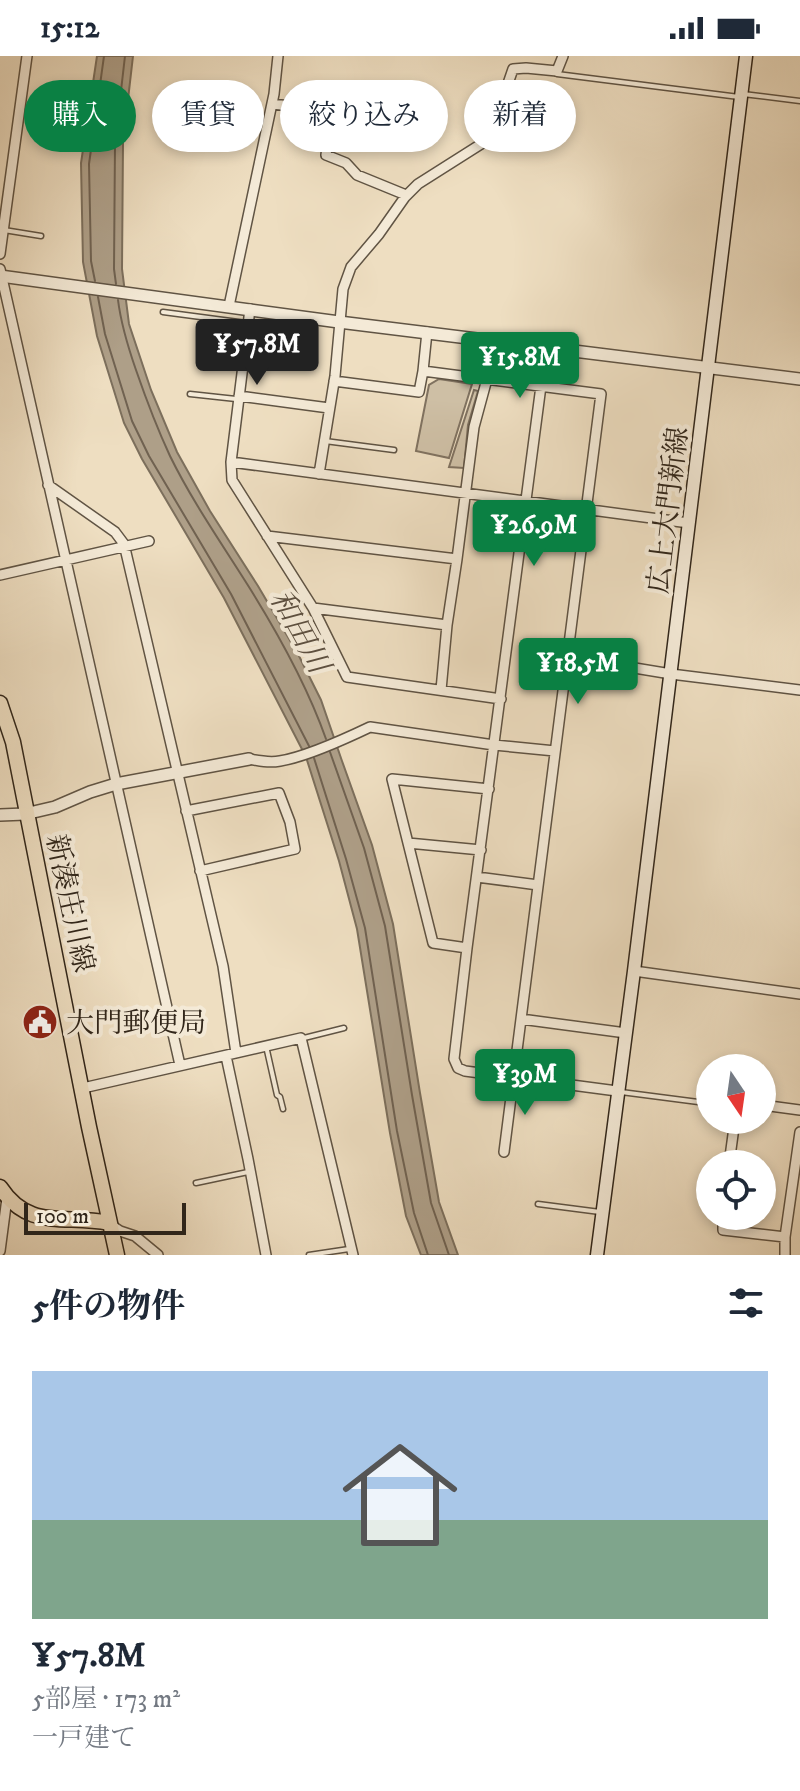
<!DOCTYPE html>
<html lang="ja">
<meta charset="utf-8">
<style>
body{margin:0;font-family:"IM FELL DW Pica","Noto Serif JP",serif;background:#f6f6f7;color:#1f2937;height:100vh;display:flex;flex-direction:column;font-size:30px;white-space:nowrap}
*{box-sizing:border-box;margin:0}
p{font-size:26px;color:#747a83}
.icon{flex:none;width:44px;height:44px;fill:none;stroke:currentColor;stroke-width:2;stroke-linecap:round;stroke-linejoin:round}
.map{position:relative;height:1199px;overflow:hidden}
.sheet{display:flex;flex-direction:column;background:#fff;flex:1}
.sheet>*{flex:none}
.banner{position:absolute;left:24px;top:24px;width:752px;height:72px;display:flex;gap:16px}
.needle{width:52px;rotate:167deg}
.controls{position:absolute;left:696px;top:998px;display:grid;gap:16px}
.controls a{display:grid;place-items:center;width:80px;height:80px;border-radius:50%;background:#fff;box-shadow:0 4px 12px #0003;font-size:40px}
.scale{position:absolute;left:24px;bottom:20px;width:162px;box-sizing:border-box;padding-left:8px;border:4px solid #31261a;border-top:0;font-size:22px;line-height:28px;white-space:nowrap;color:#31261a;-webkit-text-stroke:6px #f4ead7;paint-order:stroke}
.price{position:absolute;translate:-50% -68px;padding:0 18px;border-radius:8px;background:#0b8043;color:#fff;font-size:26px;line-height:52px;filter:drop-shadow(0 2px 4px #0008)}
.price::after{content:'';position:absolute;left:50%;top:48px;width:24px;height:18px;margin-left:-12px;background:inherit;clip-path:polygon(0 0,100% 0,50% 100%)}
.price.active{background:#222;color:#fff}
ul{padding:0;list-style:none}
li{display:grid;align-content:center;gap:16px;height:424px;padding:0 32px}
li+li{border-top:2px solid #e0e1e3}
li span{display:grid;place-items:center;height:248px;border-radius:0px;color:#555}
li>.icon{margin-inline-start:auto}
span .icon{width:144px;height:144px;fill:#fffc;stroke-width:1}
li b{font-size:34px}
h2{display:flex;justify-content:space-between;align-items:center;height:96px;padding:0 32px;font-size:34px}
.pill{padding:0 28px;border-radius:36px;background:#fff;box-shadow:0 4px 12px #0003;font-size:28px;line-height:72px}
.pill.active{background:#0b8043;color:#fff}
.status{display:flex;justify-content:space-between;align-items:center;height:56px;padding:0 40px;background:#fff;direction:ltr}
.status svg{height:22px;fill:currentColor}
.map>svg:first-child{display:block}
</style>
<div class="status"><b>15:12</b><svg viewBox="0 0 49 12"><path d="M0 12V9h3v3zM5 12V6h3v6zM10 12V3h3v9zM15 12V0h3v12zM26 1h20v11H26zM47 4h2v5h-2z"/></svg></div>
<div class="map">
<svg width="800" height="1199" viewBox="0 0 800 1199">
<rect width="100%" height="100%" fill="#eedec1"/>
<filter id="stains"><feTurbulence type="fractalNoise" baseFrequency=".0025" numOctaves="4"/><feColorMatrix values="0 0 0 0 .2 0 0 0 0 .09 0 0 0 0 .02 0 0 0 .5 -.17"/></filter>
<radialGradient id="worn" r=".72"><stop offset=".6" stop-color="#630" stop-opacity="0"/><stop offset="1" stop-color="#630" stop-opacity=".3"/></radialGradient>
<!-- green -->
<path fill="#cebfa5" stroke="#807260" stroke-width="2" d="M439,323L472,328L449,402L416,395L429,329Z
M474,334L478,335L468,369L464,412L449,411Z"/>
<!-- water -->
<path fill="#ae9f88" stroke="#7c6f5c" stroke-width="2" d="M97,0H133L123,87L122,213L129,268L151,334L177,396L210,455L258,530L298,598L321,644L342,705L372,789L393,868L420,1037L439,1146L458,1199H421L406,1160L390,1077L357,873L339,805L306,701L224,542L142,403L124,367L97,280L83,206L81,107Z"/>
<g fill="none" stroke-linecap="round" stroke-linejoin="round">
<!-- shore -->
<path stroke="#706251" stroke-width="2" d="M95,225L91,205L89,108L104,0
M116,228L114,213L115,87L125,0
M98,241L105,278L132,365L149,400L231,538L309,690
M118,244C121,268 128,291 136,314C146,343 157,372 170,400C192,445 222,488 249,531C279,579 307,629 326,683
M330,696L364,792L385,870L412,1039L431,1147L449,1199
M314,702L346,803L365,872L397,1075L414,1157L428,1199"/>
<defs>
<path id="service" d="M557,18L739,41
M743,38L800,45
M4,174L41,180
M163,256L246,267
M190,338L236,343
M325,385L394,394
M304,982L344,972
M266,990L277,1039L280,1041L283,1053
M621,1036L706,1047
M196,1127L248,1116
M538,1148L600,1156
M309,1199L349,1193"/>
<path id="minor" d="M272,48L318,53L314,73L328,83L326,99L346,107L357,119L406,139
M0,198L27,0
M0,213L180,1009
M229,250L274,38L278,0
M250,253L231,406L232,424L313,552L347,621L501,643
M427,276L423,315L601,338L504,1096
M334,325L419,336L423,315
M541,330L467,892L454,1003L458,1012L465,1015L617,1035
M239,340L329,352
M231,406L689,467
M319,418L335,320L343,233L351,211L379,178L405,141L418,128L489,83L513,13L526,12L557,15L563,0
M48,429L115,476L124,488L223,910L236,997
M267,480L457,503
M0,519L149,485
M313,552L447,569
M568,601L671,618L800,634
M441,634L447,569L457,503L474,371L487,323
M249,703C259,705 269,707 280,705C305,701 347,682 370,671L494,689L555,695
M186,755L279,737L290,766L295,793L200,815
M408,787L481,794
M477,821L538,829
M467,892L433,887L392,723L489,733
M634,915L800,938
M521,963L626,977
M226,1000L248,1103L266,1199
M83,1032L301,982L353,1199
M762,1049L800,1054
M729,1108L735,1064
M723,1160V1174L785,1181
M111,1169L120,1175L135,1180L158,1199
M0,1195L7,1142
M785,1199V1181L800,1076"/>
<path id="tertiary" d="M0,220L339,266L800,323
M0,759L25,758L55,751L90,736L116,728L249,703"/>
<path id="secondary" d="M597,1199L634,915L746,0"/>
<path id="primary" d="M0,647L13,686L89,1071L117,1199
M0,1131C29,1175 64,1158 109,1167"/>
</defs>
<!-- service casing -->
<use href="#service" stroke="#605444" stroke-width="7"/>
<!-- minor casing -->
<use href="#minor" stroke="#605444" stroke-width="12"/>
<!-- tertiary casing -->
<use href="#tertiary" stroke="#605444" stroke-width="14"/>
<!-- secondary casing -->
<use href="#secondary" stroke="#31261a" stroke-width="15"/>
<!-- primary casing -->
<use href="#primary" stroke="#31261a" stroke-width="17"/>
<!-- service -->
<use href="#service" stroke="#f4ead7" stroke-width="4"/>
<!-- minor -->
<use href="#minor" stroke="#f4ead7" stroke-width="9"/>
<!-- tertiary -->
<use href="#tertiary" stroke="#f4ead7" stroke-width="11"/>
<!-- secondary -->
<use href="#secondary" stroke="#f4ead7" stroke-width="12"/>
<!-- primary -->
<use href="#primary" stroke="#eedec1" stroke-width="14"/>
</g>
<!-- icons -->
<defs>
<symbol id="civic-disc" viewBox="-11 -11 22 22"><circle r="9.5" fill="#8f2418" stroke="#f4ead7"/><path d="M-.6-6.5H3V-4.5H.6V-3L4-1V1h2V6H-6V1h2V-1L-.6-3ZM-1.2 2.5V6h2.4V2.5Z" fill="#fff"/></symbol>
</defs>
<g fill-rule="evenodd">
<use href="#civic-disc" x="20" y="946" width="40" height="40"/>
</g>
<g text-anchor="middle" stroke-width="8" stroke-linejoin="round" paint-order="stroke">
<!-- street labels -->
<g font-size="28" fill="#31261a" stroke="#f4ead7">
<text transform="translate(667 454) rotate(-83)" y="10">広上大門新線</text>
<text transform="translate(71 847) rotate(78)" y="10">新湊庄川線</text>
</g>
<!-- poi labels -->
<g font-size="28" fill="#31261a" stroke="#f4ead7" text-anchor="start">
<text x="66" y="976">大門郵便局</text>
</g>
<!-- water labels -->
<g font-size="30" font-style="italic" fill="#5d5040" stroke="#f4ead7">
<text transform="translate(300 575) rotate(61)" y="10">和田川</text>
</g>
</g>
<rect width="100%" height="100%" filter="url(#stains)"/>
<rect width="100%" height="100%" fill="url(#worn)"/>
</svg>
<div class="controls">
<a><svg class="needle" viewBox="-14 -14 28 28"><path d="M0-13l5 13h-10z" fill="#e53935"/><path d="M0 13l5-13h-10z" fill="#747a83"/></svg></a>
<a><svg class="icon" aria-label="locate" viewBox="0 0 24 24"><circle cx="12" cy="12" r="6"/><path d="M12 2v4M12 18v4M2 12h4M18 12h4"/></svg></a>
</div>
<div class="scale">100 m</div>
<b class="price active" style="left:257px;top:331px">¥57.8M</b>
<b class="price" style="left:520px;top:344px">¥15.8M</b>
<b class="price" style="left:534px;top:512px">¥26.9M</b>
<b class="price" style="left:578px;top:650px">¥18.5M</b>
<b class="price" style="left:525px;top:1061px">¥39M</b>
<div class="banner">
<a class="pill active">購入</a>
<a class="pill">賃貸</a>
<a class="pill">絞り込み</a>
<a class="pill">新着</a>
</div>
</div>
<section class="sheet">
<h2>5件の物件<svg class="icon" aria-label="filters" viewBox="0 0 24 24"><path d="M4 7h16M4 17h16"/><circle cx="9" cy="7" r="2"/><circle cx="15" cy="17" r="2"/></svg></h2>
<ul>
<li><span style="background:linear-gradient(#a9c7e8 60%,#7fa58c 0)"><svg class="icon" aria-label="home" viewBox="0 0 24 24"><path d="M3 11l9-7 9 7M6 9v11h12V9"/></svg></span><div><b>¥57.8M</b><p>5部屋 · 173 m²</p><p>一戸建て</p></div></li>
</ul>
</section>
